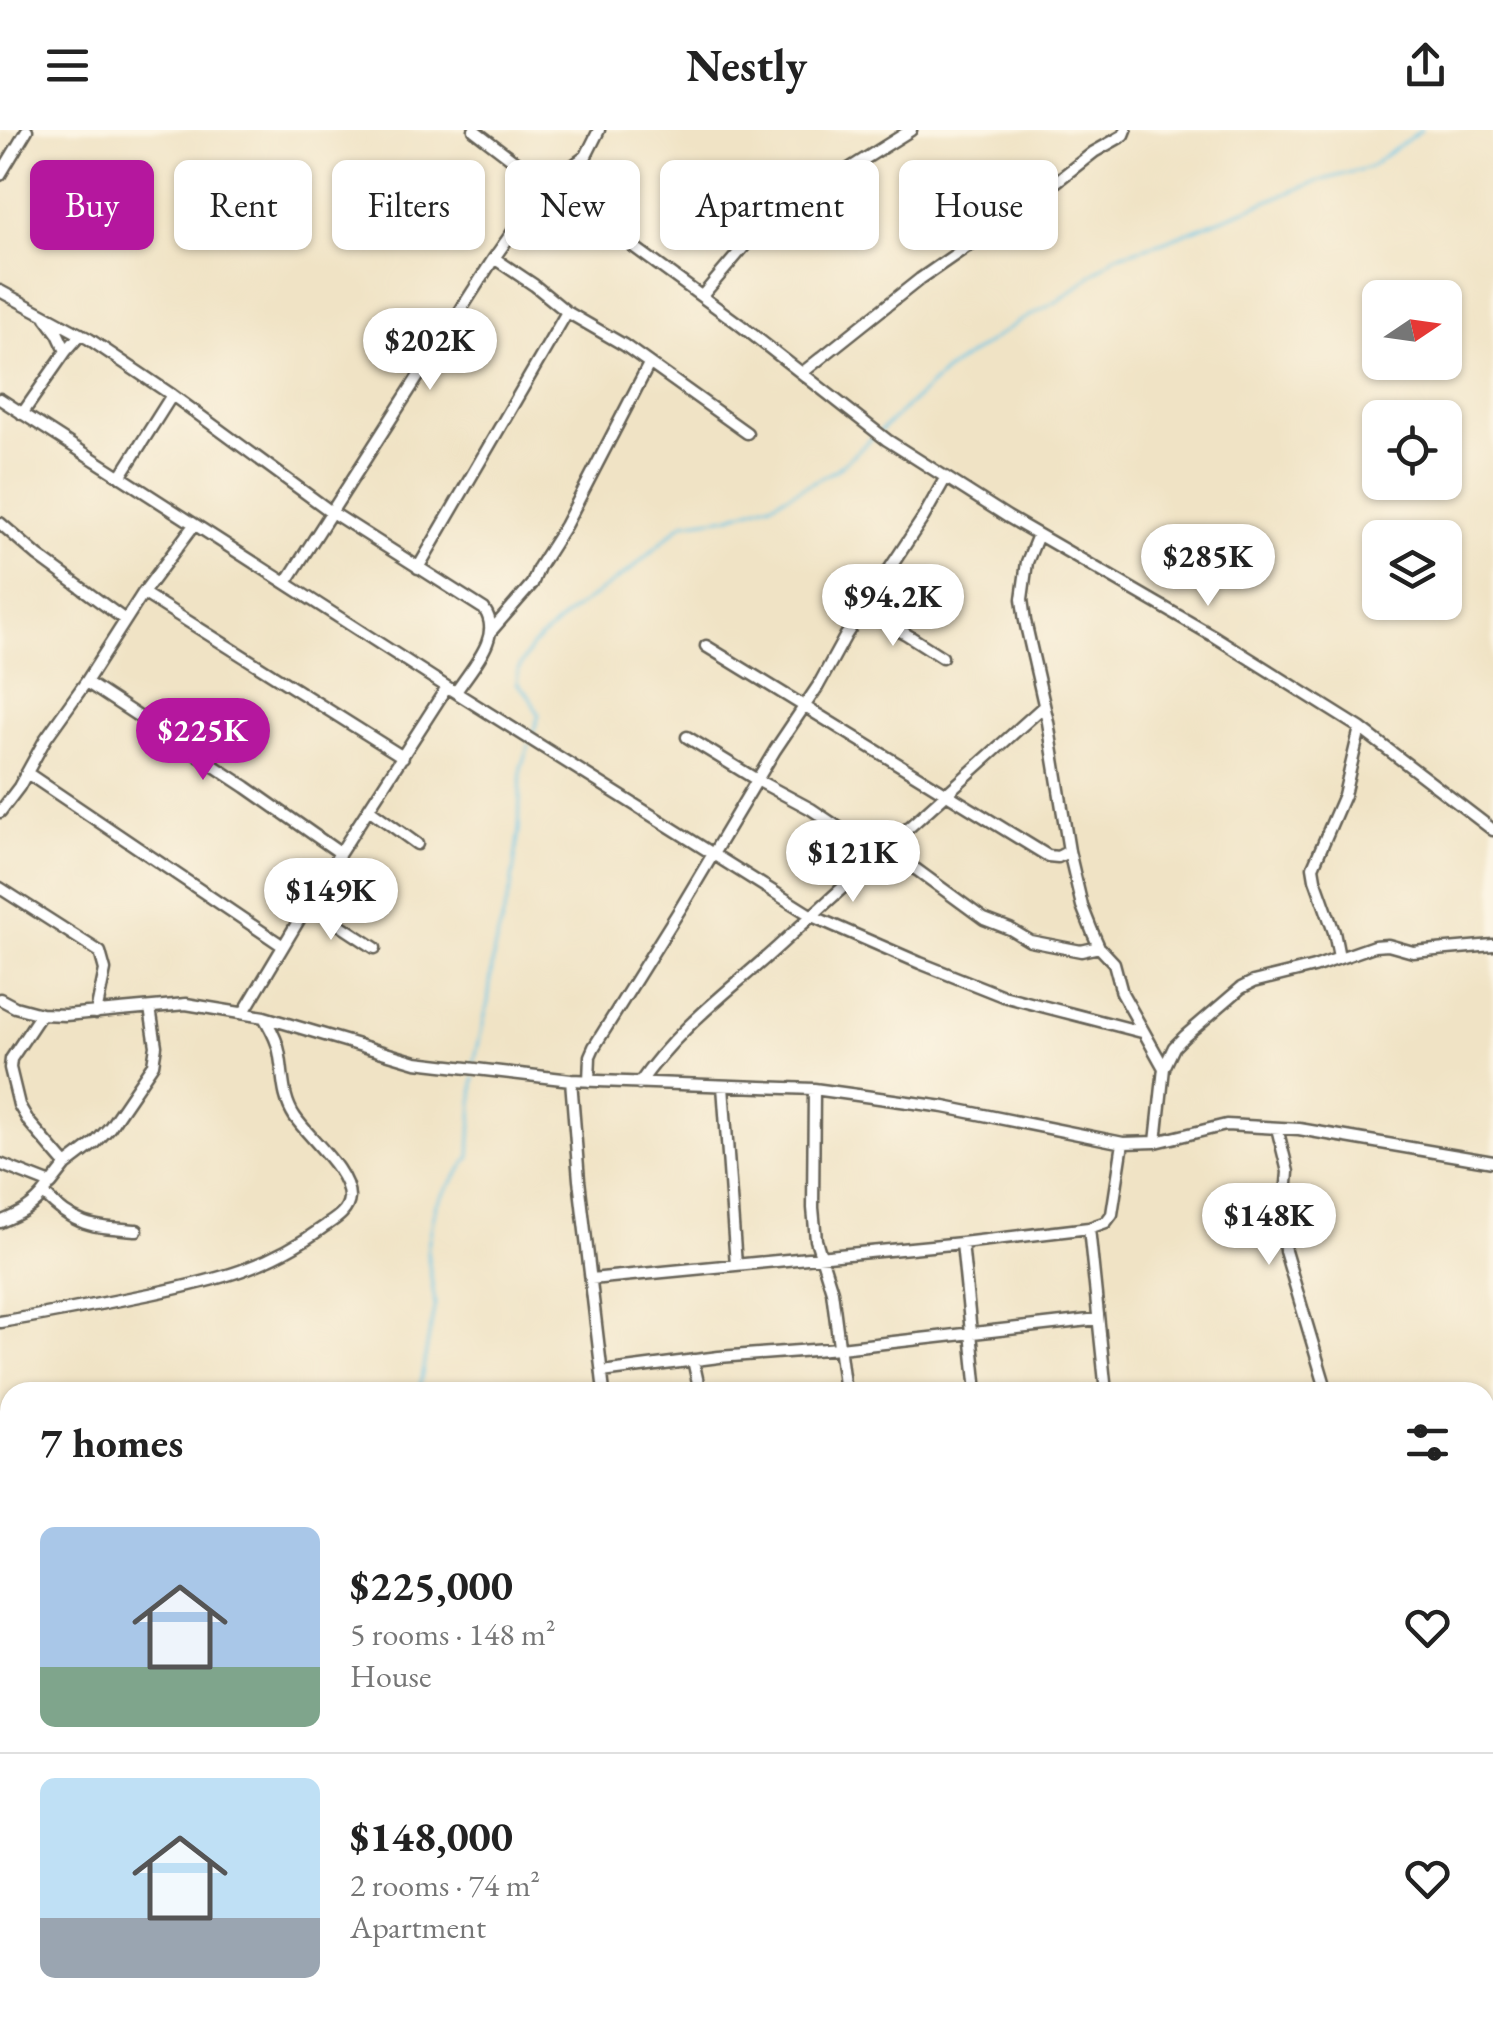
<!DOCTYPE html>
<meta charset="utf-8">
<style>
body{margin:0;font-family:"EB Garamond",serif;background:#f2f2f2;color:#222;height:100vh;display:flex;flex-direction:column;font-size:38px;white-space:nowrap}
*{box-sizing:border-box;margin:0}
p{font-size:32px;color:#767676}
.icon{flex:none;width:55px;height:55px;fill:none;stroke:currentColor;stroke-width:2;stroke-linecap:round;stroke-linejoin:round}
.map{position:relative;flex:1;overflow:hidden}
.sheet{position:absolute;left:0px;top:1252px;width:1495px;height:642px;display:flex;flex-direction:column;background:#fff;border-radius:30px 30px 0 0;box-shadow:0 2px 8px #0004}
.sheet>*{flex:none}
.guide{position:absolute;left:30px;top:30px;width:1435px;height:90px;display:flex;gap:20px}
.needle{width:65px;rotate:77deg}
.fabs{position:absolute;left:1362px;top:150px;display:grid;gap:20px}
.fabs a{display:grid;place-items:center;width:100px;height:100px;border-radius:15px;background:#fff;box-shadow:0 2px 8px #0004;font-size:50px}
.price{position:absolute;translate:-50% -85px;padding:0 22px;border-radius:35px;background:#fff;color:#222;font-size:32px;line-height:65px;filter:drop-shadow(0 2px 5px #0008)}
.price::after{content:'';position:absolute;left:50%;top:60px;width:30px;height:22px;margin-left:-15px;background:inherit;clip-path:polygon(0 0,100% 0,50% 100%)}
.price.active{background:#b5179e;color:#fff}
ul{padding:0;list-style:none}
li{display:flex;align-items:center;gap:30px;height:250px;padding:0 40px}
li+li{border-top:2px solid #e0e0e0}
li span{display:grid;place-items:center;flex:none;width:280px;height:200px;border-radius:15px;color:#555}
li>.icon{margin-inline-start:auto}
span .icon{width:120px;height:120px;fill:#fffc;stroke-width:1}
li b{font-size:42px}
h2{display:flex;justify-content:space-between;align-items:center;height:120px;padding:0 40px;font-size:42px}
.pill{padding:0 35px;border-radius:15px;background:#fff;box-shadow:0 2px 8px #0004;font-size:35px;line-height:90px}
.pill.active{background:#b5179e;color:#fff}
header{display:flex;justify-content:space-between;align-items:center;height:130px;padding:0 40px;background:#fff;font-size:45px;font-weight:700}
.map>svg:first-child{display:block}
</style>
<header><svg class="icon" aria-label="menu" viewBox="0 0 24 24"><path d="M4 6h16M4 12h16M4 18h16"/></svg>Nestly<svg class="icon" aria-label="share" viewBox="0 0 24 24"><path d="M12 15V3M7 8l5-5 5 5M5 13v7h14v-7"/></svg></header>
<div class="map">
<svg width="1493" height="1894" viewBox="0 0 1493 1894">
<rect width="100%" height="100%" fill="#fcf5e5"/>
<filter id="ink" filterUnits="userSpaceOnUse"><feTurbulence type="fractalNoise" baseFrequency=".01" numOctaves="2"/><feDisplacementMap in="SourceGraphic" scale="20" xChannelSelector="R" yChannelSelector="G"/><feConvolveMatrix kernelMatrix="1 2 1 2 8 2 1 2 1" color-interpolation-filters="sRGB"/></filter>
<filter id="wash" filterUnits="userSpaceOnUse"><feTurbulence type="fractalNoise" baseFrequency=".0048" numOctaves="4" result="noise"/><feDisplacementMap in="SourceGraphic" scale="40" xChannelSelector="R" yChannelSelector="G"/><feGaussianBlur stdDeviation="2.25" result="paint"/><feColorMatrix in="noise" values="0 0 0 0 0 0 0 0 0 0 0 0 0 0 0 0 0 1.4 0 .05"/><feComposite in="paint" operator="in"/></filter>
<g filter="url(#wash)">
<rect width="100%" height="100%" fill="#f0e3c5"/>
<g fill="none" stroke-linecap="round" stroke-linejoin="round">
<!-- stream -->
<path stroke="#68c4e6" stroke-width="2.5" d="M879,302L946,241L1018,192L1060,170L1116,126L1163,112L1316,52L1370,37L1421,0
M531,608L539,585L528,564L517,553L518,540L532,516L572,481L632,439L683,393L728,387L774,372L836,340L873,307
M474,933L488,872L494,820L511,758L519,700L521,637L529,615
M414,1262L419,1260L435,1173L427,1121L436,1074L470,1027L474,948
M0,1357L10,1356
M0,1540L10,1546
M481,1885L486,1894"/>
</g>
</g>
<g filter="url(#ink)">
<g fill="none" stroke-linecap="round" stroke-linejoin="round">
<defs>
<path id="street" d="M474,0L546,55L566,67L739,194L887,310L1008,387L1215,507L1360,598L1493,700
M0,45L27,0
M494,128L534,155L567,182L624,215L747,303
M0,161L89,209L172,265L330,381L484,479C504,506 471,538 456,562
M702,166L753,106L831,50L911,0
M46,188L58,204L66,221
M802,243L920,149L1024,77L1094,22L1124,5L1126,0
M0,269L447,557L324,748L244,882
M22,284L66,221L81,204
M120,347L172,265
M0,393L38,426L125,490
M1038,405L1027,432L1022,469L1025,491L1048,592L1069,721L1082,776L1092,801L1099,817L1114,833L1122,863L1164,938L1156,1012
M418,438L567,182
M286,453L494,128L546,55L586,26L599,0
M143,463L403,627
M862,480L906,504L942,527
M492,500L532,454L539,437L565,396L649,234
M706,516L1048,726L1058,727L1069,721
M86,552L246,657L340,723
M447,557L812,786L920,833L1003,866L1142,902
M687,607L757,650L811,679L851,706L917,740L984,789L1010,799L1030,811L1081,821L1099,817
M27,643L283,816
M370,680L417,714
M0,682L19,657L46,608L86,552L143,463L194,395
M0,758L100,822L105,840L96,883
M308,774L375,818
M1339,827L1334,802L1315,749L1313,737L1344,665L1360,598
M0,869L15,877L41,884L65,885L186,874L264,887L416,932L571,950L814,959L944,977L1123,1013L1156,1012L1226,995L1299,999L1493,1032
M41,884L11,929L10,938L19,975L29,992L66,1035
M1164,938L1174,917L1185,906L1241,858L1253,852L1314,837L1374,816L1388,815L1413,822L1493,815
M571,950L579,1050L604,1262
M589,951L590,926L594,917L682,776L775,620L818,556L846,505L923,388L946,347
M639,954C680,895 730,861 781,814C868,734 956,655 1044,576
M723,956L736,1135
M814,959L813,1078L816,1110L832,1161L845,1262
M1277,998L1288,1042L1283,1100L1285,1121L1327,1262
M0,1034L51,1054L66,1035L95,1013L110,997L153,934L156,916L150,878
M44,1064C75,1097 94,1097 137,1100
M0,1092C20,1084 34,1077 47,1059
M962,1113L977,1262
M591,1149L962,1113L1089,1098
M0,1192C50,1184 100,1174 150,1164C217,1150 268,1138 325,1096C335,1089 348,1082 349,1068C350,1041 309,1008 295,987C281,966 284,945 279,921C277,909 270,898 264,887
M693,1230L700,1262
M602,1242L719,1227L840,1218L1098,1189
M1106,1262L1089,1098L1106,1092L1112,1084L1123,1013
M648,1885L649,1894"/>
</defs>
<!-- street casing -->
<use href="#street" stroke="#666257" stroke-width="15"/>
<!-- street -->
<use href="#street" stroke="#fff" stroke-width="10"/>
</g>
</g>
</svg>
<div class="fabs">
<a><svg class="needle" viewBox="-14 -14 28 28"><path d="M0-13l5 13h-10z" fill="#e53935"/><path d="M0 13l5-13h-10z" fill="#767676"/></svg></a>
<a><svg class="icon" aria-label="locate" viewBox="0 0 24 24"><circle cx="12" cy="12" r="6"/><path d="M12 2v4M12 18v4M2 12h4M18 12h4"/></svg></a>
<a><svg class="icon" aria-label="layers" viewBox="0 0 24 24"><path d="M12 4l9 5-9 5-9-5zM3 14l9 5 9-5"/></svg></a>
</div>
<b class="price" style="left:430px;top:263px">$202K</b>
<b class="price" style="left:1208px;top:479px">$285K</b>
<b class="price" style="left:893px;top:519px">$94.2K</b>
<b class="price active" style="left:203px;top:653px">$225K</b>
<b class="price" style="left:853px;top:775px">$121K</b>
<b class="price" style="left:331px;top:813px">$149K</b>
<b class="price" style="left:1269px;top:1138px">$148K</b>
<div class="guide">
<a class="pill active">Buy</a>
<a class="pill">Rent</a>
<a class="pill">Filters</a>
<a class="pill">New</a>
<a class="pill">Apartment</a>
<a class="pill">House</a>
</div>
<section class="sheet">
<h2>7 homes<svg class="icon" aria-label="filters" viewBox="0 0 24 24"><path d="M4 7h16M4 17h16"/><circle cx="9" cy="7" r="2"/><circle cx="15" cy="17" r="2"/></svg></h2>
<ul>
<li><span style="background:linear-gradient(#a9c7e8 70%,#7fa58c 0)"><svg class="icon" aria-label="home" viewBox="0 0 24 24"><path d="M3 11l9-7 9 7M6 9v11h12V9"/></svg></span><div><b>$225,000</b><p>5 rooms · 148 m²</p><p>House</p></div><svg class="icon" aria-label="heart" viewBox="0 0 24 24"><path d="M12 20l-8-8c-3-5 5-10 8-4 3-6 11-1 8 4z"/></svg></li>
<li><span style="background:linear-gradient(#bfe0f5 70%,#9aa5b1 0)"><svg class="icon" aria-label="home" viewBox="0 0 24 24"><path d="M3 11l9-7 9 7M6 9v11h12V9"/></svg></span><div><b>$148,000</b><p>2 rooms · 74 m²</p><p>Apartment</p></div><svg class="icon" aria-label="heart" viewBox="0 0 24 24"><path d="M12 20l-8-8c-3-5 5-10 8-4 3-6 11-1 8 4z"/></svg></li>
</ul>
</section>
</div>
